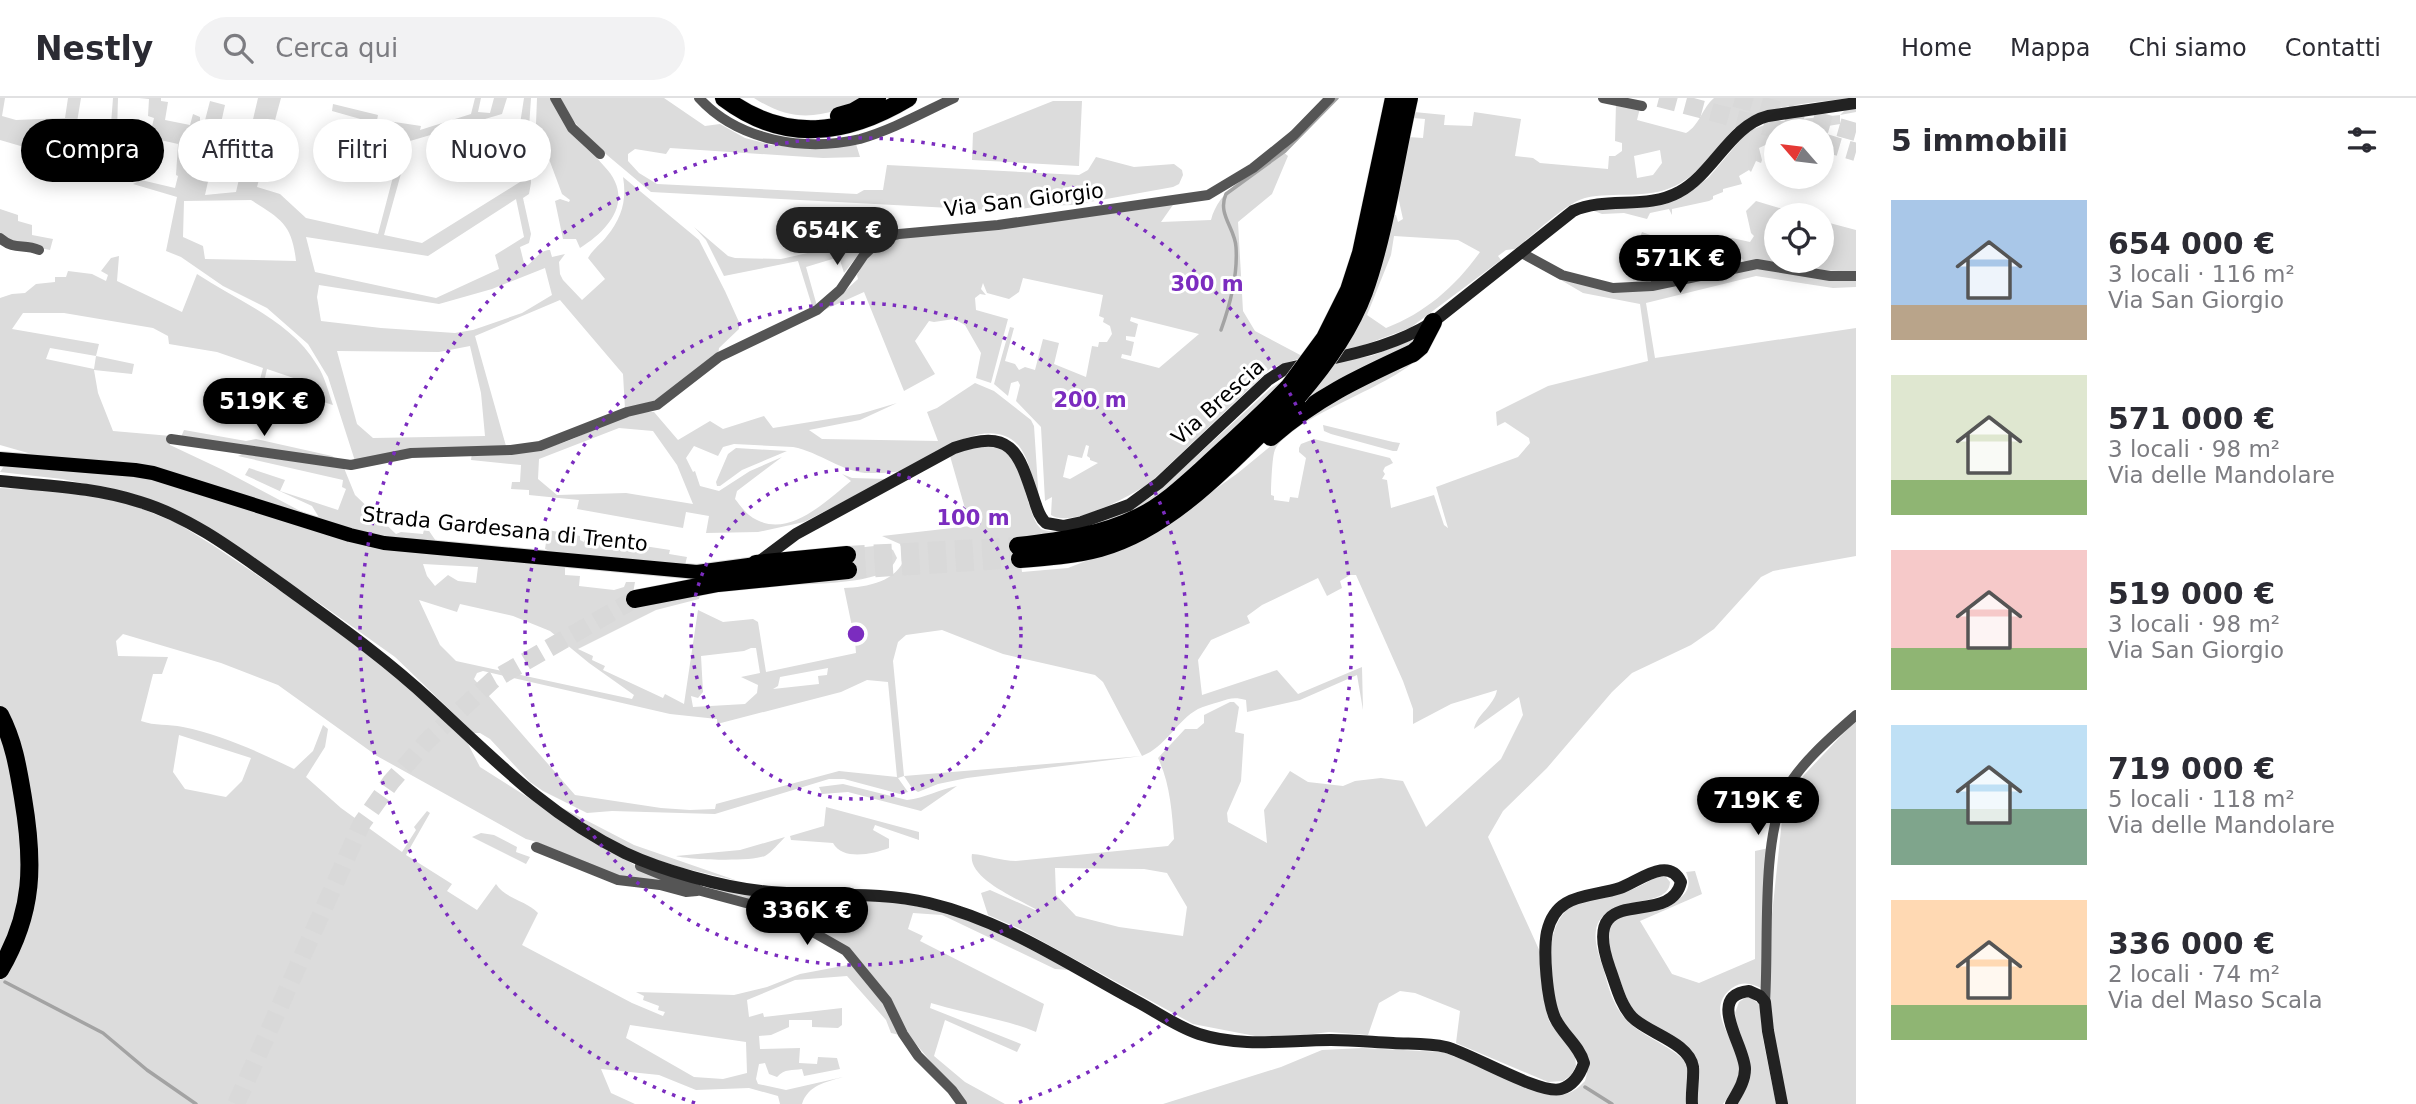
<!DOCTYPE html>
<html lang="it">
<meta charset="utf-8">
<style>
body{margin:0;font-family:"DejaVu Sans",sans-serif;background:#f2f2f3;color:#2b2b33;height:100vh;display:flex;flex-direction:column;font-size:26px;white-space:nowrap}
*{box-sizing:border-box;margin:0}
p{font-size:23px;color:#7c7c81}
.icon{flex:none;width:38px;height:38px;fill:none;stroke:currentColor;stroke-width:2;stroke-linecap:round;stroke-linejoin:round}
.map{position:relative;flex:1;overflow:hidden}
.sheet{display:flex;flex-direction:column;background:#fff;width:560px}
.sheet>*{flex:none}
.banner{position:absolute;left:21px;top:21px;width:665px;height:63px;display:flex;gap:14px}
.needle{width:46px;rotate:298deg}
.buttons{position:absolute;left:1764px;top:21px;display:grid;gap:14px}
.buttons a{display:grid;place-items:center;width:70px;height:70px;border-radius:50%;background:#fff;box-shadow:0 4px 18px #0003;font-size:35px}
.price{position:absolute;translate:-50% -60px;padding:0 16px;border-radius:24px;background:#000;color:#fff;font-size:23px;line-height:46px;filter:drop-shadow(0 2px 4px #0008)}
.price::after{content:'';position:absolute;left:50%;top:42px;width:21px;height:16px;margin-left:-10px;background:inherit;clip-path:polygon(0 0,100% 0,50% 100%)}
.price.current{background:#222;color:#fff}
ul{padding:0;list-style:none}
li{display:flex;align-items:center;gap:21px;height:175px;padding:0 35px}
li span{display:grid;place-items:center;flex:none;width:196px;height:140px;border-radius:0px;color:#555}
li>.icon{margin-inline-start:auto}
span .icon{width:84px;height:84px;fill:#fffc;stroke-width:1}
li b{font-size:30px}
h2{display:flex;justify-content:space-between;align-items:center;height:84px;padding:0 35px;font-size:30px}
.chip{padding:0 24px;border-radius:32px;background:#fff;box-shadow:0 4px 18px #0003;font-size:24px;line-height:63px}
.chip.current{background:#000;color:#fff}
header{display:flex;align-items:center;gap:42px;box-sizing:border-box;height:98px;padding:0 35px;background:#fff;border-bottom:2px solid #e1e1e2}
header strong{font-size:33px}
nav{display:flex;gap:38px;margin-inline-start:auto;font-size:24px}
.search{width:490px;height:63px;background:#f2f2f3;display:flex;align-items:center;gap:18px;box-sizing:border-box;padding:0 24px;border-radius:38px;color:#7c7c81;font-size:26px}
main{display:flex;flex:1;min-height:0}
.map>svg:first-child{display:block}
</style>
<header>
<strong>Nestly</strong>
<div class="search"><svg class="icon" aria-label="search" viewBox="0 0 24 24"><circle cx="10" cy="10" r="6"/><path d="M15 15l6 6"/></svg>Cerca qui</div>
<nav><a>Home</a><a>Mappa</a><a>Chi siamo</a><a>Contatti</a></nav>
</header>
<main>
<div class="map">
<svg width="1856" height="1006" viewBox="0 0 1856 1006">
<rect width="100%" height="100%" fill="#fff"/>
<!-- green -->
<path fill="#dcdcdc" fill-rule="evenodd" d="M0,0H5L2,18L16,22L65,20L68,0H81L77,24L111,26L113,0H118L117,33L68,31L65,61L0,42Z
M139,0H161V3L168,4L165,22L190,27L193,16L200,19V29L191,27L190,32L199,34L203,30L210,3L225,7L205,97L236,94L258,0H281L257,89L280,96L306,120L378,136L403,41L373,43L371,24L332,13L333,6L378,17L376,27L387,28L388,23L421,28L420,32L471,16L475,0H481L478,14L490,15L494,0H507L502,16L410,43L384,137L422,145L520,84L524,68L520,26L524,0H531L529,30L531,85L529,96L523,100L531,136L529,145L520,149L525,169C534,164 539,152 550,152L552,159L565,156L559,164L560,176L563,182L582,202L605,181L588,160C593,151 601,146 607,138C622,120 627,101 623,79L699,142L725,193L739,224V231L719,250L718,257L660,301L625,311L623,276L560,202L475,238L506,348L400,352L355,363L328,279L308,246L267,210L223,188L181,159L166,153L177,99L133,86L141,82L175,90L178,78L176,77L178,46L156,41L157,33H151L154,20L148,18L149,1ZM516,101L524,139L495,157L499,171L436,200L315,174L306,139L428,158ZM251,102C281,121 292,126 296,163L205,161L203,148L183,139L184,103ZM545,170L552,197L522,215L473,232L455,235L381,230L321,223L317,199L319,187L439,206L492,191ZM470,248L481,295L485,338L373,340L357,326L337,253L439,254Z
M537,0H552C559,15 566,28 577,41C586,51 596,58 604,68C635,100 611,131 580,150L576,141H563L555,103L560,101L569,104L570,102L562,96L536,26Z
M560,0H664L705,28L720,26L745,40L771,47L818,51L856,46L860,59L823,60L670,50L666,56L635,51L628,56V63L639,75L657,86L857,96L864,92H883L887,67L1079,77L1088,72L1096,59L1134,69L1174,66L1182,72L1183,77L1179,86L1173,89L1073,107L1041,108L1007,113L651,94L588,41L573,22Z
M754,0H869C826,18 797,28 754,0Z
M1714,0H1849C1821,4 1761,8 1740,25C1718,45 1704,74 1675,88C1646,102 1615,93 1585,100C1567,104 1531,139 1515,151L1506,152L1498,158L1501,162L1410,230L1364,247L1342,252L1392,117H1396L1398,124L1403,121L1397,94L1408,39L1423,40L1425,21L1413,20L1414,14L1445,17L1444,27L1472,28L1474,14L1521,21L1515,58L1533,60L1540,65L1608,71L1609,58H1615L1622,53V45L1615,43L1616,5L1640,10L1637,22L1686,35C1700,27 1702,10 1714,0ZM1660,52L1662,65L1653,77L1637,80L1634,58ZM1394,138L1458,142L1480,154C1456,188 1425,215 1386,230L1367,217L1391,157Z
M1053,3H1082L1079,68L972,62L973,35Z
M1856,10V14L1840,17V26L1798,33H1776V42L1759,50L1762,62L1761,65L1756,63L1751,74L1749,72L1739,78L1742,86L1723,91V94L1713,98V101L1709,103L1672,111V117L1669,111L1650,115L1647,121L1624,115L1602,116L1589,111L1691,93L1709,79L1748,33L1773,24L1840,17L1845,12Z
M1282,53L1288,58L1272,96L1238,124L1243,213L1255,233L1304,259L1271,270L1151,384C1132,397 1072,431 1051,417L1052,399L1045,403L1041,329L1016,303L1020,287L1018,283L1011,285L1008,298L994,286L1010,229L1014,230L1005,263L1015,266L1019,272L1025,269L1035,272L1043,241L1059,245L1054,266L1086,279L1092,248L1098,249L1099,244H1107L1112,236L1110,228L1103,224L1104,220L1099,218L1103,197L1023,180L1019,194L1009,201L987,195L983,185L981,191L986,197L980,196L975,200L976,212L1008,221L991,285L976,280L981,255L965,227L954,221L934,224L929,223L915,243L935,276L904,293L864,194L824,212L858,181L857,177C868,155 882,146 905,138L1175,104L1161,124L1211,122C1220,87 1257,74 1282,53ZM1131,219L1199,236L1159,270L1121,260L1122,256L1131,258L1134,244L1126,242V238L1135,239L1138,226L1130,223ZM1086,347L1089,348L1087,358L1090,360V362L1098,365L1070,381L1063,379L1068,357L1082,360Z
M1756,103L1803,117H1776V163H1822V123L1856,132V174L1805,171L1771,163L1745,164L1740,159L1724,157L1723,169L1719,170L1710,153L1688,156V165L1665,170V174L1644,180L1646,169L1630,166L1642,134L1667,143L1687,142L1706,144L1732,140L1750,144L1754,138L1751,135L1746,113Z
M0,111L18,117V123L32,127V137L53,141L50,152L9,144L0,137Z
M694,129L728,158L735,160L781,161L834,149C852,152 867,132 887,134L868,144L844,175L839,159L806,169L817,208L813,211L798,163L724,178L706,142Z
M119,158L117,183L182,214L197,176C239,204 290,222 317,267C325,279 328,293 333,307L320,303V289L267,271L257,315H251L263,270L217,254L169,246L168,238L153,230L64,215H23L12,231L99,246L96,258L134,266L132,276L94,272L98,295L113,333L171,338L170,347L223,372L306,416L154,369L131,365L35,357L0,347V200L12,196L25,195L36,186L55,184V179H66L68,173L92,176L106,183L108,177L101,173L111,160ZM50,250L96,258L94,271L46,261Z
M1754,170L1856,181V189L1833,190L1756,178L1646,205L1655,260L1856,230V458L1773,473L1761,479L1714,531L1691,547L1632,575L1612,594L1547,670L1503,713L1488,739L1541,856L1545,906L1549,923L1575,957L1576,968L1571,977L1563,983L1548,984L1456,945L1460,913L1415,895L1400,893L1379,905L1368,937L1329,934L1280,940L1255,938L1193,926L1018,830L988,817L981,795L990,792L1042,815C1024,803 967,782 972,756C987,757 1001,763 1016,763L1168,748L1174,741C1172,714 1170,685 1158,660L1185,631H1197L1204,625V617L1230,604H1234L1239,609L1235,634L1244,636L1241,683L1227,715L1228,724L1267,745L1264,712L1290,673L1308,684L1343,688L1355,683L1381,680L1403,683L1426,729L1501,661L1523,617L1519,599L1474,631C1477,616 1494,608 1497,592L1451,606L1413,626V611L1403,583L1356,477H1350L1340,483L1342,490L1327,498L1318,480L1262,507L1247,518L1250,525L1211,542L1198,562L1202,597L1277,572L1298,596L1362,569L1363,612L1357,577L1300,602L1247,614L1246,602C1235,599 1230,600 1219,604C1212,606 1204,608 1198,611C1176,623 1166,649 1142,658L967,680L938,686L918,694L912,690L904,678L898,680L908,694L900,696L844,681H829L715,716L612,713L587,715L543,693L530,684L490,641L480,635H474L395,559L322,507L221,440L129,395L62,381L0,374L4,368L138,378L351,445L423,456L565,468V477L580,478L579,488L614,492L624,489L626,484H635L633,495L701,493L699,501L656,512L578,551L593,558L592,562L605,568L603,572L663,600L665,596L684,606L698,512L723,524L753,521L758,524L766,574L856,555L855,543L844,490C867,489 897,484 905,459L900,446L882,438L970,428L950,358C958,355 967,350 976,348C1012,340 1020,375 1027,400C1031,411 1033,423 1041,431C1066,442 1132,412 1154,397L1271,290L1287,280L1184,378L1153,403L1122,419L1076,435L1018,444L1022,474L1068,470L1129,446L1165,427L1238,375L1318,309L1398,269L1400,272L1406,269L1405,266L1418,260C1392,289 1282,322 1274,355C1272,363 1271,389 1271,397L1274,398V402L1289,404L1290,399L1298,400L1306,360L1299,354V350L1301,346L1314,341L1390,360L1393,365L1385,369L1383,373L1385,376L1382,381L1387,382L1391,410L1434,397L1444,427L1448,430L1436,389L1518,359L1530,345L1529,340L1505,324L1497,328L1496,314L1548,288L1648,263L1640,206L1583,195L1549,175L1610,192ZM423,466L478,469L476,485L458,483L448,477L435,488L427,478ZM419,502L457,514L460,506L513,518L550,533L589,565L634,597L632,601L456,563L440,547ZM942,532L1003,556L1095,577L1103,584L1142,658L904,678L893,563L898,544L906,537ZM751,550H756L760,575L741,579L758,587L757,595L745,606L693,609L691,598L698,600L703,594L701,558L744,553ZM828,570L827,577L818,578L819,586L773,591L778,588L780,579ZM483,573L670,616L717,621V626L841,594L867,582L888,584L897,679L839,673L716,706L715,711L690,712L661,710L575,697L474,581L477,575ZM1055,770L1144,771L1167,775L1187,809L1183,838L1119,829L1076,818L1056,797Z
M1412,242L1416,244L1308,303H1303L1333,264L1371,258Z
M975,285L994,293L1031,322L1034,328L1039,404C1034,387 1030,362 1019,348C989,314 935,357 906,371C897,375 884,375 874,375C844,377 821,354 793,349L734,346L723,349L718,358L694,348L686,360L693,374L695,373L700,388L719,393L750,373L782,359L737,393L735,401C739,406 744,413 749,417C785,445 825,404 851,383L842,376L852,380L887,381L804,424L758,434L706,435L709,418L686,414L683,430L577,411L579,402L529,397V392L511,391L512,384H520L521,367L471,362L472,355C496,353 523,353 547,349C584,342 616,313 654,314L678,342L710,323L723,331L764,318L773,330L860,316L897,305L860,322L809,332L822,341L938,343L927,314L937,310ZM619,330L653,333L677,367L693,406L626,395L557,397L538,381L539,361Z
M1323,327L1393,344L1400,345L1397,353H1393L1331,336L1324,333Z
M184,332L246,343L256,341L332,358L339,363L181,339Z
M736,350L787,353L742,372L720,388H717L716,384L728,356Z
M242,356L344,370L355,397L396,436L401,434L423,436L425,427L438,446L391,441L320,421L312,408L245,377L249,370L285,382L280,393L338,412L346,391L342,389L343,382L238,358Z
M0,390L72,394L130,406L177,425L214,448L297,504L401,581L466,642L480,669L636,768L686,790C648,785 610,779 575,763C559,756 544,745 526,741L377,658L278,587L221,565L123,536L116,543L118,558L168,559L162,576H153L141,623C155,628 168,626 183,629C222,637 259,654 294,671L313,653L323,627L328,631L325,649L306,679L341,710L402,754L416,732L414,729L427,713L430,715L406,757L452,786L447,793L477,812L496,786C505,801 526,802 538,815L522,847L632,905L663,918L665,914L658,912L659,908L643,902L644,898L636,894L734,897L767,889L800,876L853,866L879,896L900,937L891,935L886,922L847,878L795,882L747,902L749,919L763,915L764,919L842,910V927L838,930L812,929V922H789V929L771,937L759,938L760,951L800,950L799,965L817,966L818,959L837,960L840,971L804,978L802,971C792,973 785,970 777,979L769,976L765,965L759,966L756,981L758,986L786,992L843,979C826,984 808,987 802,1006H780L778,998L749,990L696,992L659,977L601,971L611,995L635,1006H0V882L14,858L26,829L15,635L0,607ZM179,637L251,660L242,683L226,699L185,691L173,674ZM630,927L746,944L747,975L723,981L694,979L626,940Z
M548,432L580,438V442L584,444L586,439L670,452L669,456L687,459L685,467L557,456L545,451Z
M884,447L893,452L897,460C894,466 891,470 886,473C863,488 789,486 759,488L846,451Z
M1856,622V1006H1786L1773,935L1769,891L1771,826L1782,722L1789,697L1804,677Z
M0,632C16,671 29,763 20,804C16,823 7,842 0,860Z
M843,686L907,702C925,700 940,691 957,688L921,713L848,694L822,696L819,689Z
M549,703L634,747L738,783L683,770L629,753Z
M826,709L919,734V742L875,727L873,732L889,741V750C873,756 843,763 833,745L791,742L790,738L824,728Z
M481,735L494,737L517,749L516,754L530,759L526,766L472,739Z
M785,739C779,745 772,754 765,758C750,764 691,762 676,758L740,752Z
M1769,750L1763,891C1753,886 1743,882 1732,890C1701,913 1741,946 1740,971C1739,984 1730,996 1723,1006H1695L1697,968L1633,916L1611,859L1607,832C1609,829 1611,826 1613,823C1630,809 1703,813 1686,774L1695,773L1702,796L1640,823L1672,876L1699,885L1755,861V753Z
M1660,778L1666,779L1670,784C1669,813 1604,793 1596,832C1594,844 1599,858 1603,869C1607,884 1611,901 1620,914C1636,938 1667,944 1687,965V1006H1163L1281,969L1322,952L1362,950L1443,954L1544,994C1561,1000 1572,997 1585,983C1594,957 1574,942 1562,921C1547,894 1541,824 1574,807C1589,799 1609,800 1626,794C1637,790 1648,783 1660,778Z
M698,785L911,807L946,815L991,831L1070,872L1055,871L942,817L913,815L908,831L923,838L920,843L1044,906L1036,934C1002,920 966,916 931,905L930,910L1021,946L1017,954L945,922L934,958L965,984L1005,1006H966L906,934L889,900L821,835L785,812L721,796Z
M1745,900H1751L1760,907L1763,941L1776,1006H1735L1744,991L1735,915L1739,904Z"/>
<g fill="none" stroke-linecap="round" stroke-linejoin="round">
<!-- stream -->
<path stroke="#a3a3a3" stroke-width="3.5" d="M1221,232C1230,207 1238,177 1236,149C1235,130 1217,116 1226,96L1285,53L1337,0
M5,884L103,935L147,972L196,1006
M1585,989L1612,1006"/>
<!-- highway-tunnel -->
<path stroke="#d9d9d9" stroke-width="18" stroke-dasharray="18 9" stroke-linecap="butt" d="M1659,0L1783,33
M1735,0L1856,34
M1822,44L1856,54
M847,457L1018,448
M848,472L1020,461
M236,1006L362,725L391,684L427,643L493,582L635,501"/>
<defs>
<path id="primary" d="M0,361L135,372L153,375L350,437L384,445L697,474L756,466"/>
<path id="highway" d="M724,0C785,46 846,37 908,0
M839,18L853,14L877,0
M1271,339C1317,299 1359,280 1413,255L1420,249L1433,224
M1018,448C1060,443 1101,438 1139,419C1164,407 1186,386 1207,367C1235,341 1263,316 1289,289
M1020,461C1047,459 1074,457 1100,450C1177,429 1242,352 1298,298
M756,466L847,457
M635,501L718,485L848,472
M0,617C14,644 18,670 23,700C34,765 34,814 0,872"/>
</defs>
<!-- primary casing -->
<use href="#primary" stroke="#dbdbdb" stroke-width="16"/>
<!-- highway casing -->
<use href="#highway" stroke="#dbdbdb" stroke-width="19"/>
<!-- street -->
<path stroke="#555" stroke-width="10" d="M555,0L572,30L600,56
M699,0C738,43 805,54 860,41C892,32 924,14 954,0
M1603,0L1642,8
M0,140C15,153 23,145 39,152
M1520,154L1562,177L1613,190L1652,188L1757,166L1830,178H1856
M171,341L351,367L411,355L511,352L540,348L627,314L657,307L719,259L817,212L840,192L864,157L881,141L899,136L998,127L1208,97L1253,70L1294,37L1330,0
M536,749L618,782L660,787L686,794L697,793
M640,768L701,793L776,813L846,853L887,903L903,936L918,958L952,992L962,1006
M1765,904C1769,843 1761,751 1784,696C1797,668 1833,637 1856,617"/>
<!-- secondary -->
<path stroke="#222" stroke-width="12" d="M1325,262C1364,254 1399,245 1433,224L1573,113C1606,98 1647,112 1679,94C1713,76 1731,27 1768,18L1856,5
M0,383C47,388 94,389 140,404C193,420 240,457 284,488C335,525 385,560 431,603C494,661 546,716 625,755C661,772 722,789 761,793C818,800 872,792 929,805C1005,823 1069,867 1136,903C1157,914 1177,929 1199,936C1243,950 1286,942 1331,942C1352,942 1372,944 1393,945C1410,946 1429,945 1446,949C1472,956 1540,997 1561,991C1574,987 1580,977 1584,965C1579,947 1563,937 1555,920C1547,902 1543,854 1547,834C1556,794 1589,800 1620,790C1638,784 1668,757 1681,784C1670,833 1577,779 1610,871C1616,887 1620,906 1632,919C1647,935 1689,944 1693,969C1694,981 1691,994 1692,1006
M756,466L796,436L954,350C1011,330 1018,352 1034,401C1037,410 1039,419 1046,425L1063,428L1082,424L1129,407L1159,385L1268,282L1285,271L1307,266
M1731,1006C1737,995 1745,984 1745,971C1745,948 1705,898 1749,893L1760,898L1765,904L1768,933L1782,1006"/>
<!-- primary -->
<use href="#primary" stroke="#000" stroke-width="14"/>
<!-- highway -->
<use href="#highway" stroke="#000" stroke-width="18"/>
<defs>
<path id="highway-bridge" d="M1289,289L1325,240L1349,192L1361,155L1394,0
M1298,298C1325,267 1350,232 1364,194C1385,135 1395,62 1409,0"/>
</defs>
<!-- highway-bridge casing -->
<use href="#highway-bridge" stroke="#dbdbdb" stroke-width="19" stroke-linecap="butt"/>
<!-- highway-bridge -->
<use href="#highway-bridge" stroke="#000" stroke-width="18"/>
</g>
<!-- distance rings -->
<g fill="none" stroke="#7b2cbf" stroke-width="3.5" stroke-dasharray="3.5 7">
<circle cx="856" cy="536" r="165"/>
<circle cx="856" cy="536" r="331"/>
<path d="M695 1005A496 496 0 1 1 1017 1005"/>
</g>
<g text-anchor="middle" stroke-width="6" stroke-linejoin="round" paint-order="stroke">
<!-- street labels -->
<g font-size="21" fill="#000" stroke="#fff">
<text transform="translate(1024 102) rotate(-7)" y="7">Via San Giorgio</text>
<text transform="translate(1218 304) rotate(-42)" y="7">Via Brescia</text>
<text transform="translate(505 431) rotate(6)" y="7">Strada Gardesana di Trento</text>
</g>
</g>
<circle cx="856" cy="536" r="10" fill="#7b2cbf" stroke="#fff" stroke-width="3.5"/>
<g font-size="21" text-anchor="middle" font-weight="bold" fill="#7b2cbf" stroke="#fff" stroke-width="6" stroke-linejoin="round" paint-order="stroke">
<text x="1207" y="193">300 m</text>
<text x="1090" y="309">200 m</text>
<text x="973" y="427">100 m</text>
</g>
</svg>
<div class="buttons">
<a><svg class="needle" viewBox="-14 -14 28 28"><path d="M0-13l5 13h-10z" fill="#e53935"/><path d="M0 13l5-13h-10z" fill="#7c7c81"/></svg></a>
<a><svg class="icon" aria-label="locate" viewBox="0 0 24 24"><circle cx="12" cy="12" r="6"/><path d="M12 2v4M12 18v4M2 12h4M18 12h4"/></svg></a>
</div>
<b class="price current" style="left:837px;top:169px">654K €</b>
<b class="price" style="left:1680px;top:197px">571K €</b>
<b class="price" style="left:264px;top:340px">519K €</b>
<b class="price" style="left:1758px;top:739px">719K €</b>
<b class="price" style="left:807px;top:849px">336K €</b>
<div class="banner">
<a class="chip current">Compra</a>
<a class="chip">Affitta</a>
<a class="chip">Filtri</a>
<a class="chip">Nuovo</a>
</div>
</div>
<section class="sheet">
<h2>5 immobili<svg class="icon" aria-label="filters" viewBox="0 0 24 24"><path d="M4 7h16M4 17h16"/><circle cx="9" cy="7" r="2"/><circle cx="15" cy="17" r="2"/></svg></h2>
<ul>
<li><span style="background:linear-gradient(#a9c7e8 75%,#b9a48a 0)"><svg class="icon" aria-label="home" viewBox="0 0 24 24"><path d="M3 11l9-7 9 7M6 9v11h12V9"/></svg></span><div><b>654 000 €</b><p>3 locali · 116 m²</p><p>Via San Giorgio</p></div></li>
<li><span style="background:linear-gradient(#dfe7d0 75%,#8fb573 0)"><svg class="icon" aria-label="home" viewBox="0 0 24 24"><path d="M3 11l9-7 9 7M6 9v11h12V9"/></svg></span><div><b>571 000 €</b><p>3 locali · 98 m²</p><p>Via delle Mandolare</p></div></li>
<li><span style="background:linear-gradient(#f6c9c9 70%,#8fb573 0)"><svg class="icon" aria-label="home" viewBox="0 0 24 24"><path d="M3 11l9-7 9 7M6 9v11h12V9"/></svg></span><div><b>519 000 €</b><p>3 locali · 98 m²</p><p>Via San Giorgio</p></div></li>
<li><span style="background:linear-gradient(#bfe0f5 60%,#7fa58c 0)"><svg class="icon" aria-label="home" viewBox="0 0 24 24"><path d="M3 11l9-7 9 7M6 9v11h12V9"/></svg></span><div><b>719 000 €</b><p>5 locali · 118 m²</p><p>Via delle Mandolare</p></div></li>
<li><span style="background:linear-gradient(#ffd9b3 75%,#8fb573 0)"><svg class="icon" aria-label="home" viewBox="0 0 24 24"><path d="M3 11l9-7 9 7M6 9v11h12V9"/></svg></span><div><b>336 000 €</b><p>2 locali · 74 m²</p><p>Via del Maso Scala</p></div></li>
</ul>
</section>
</main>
